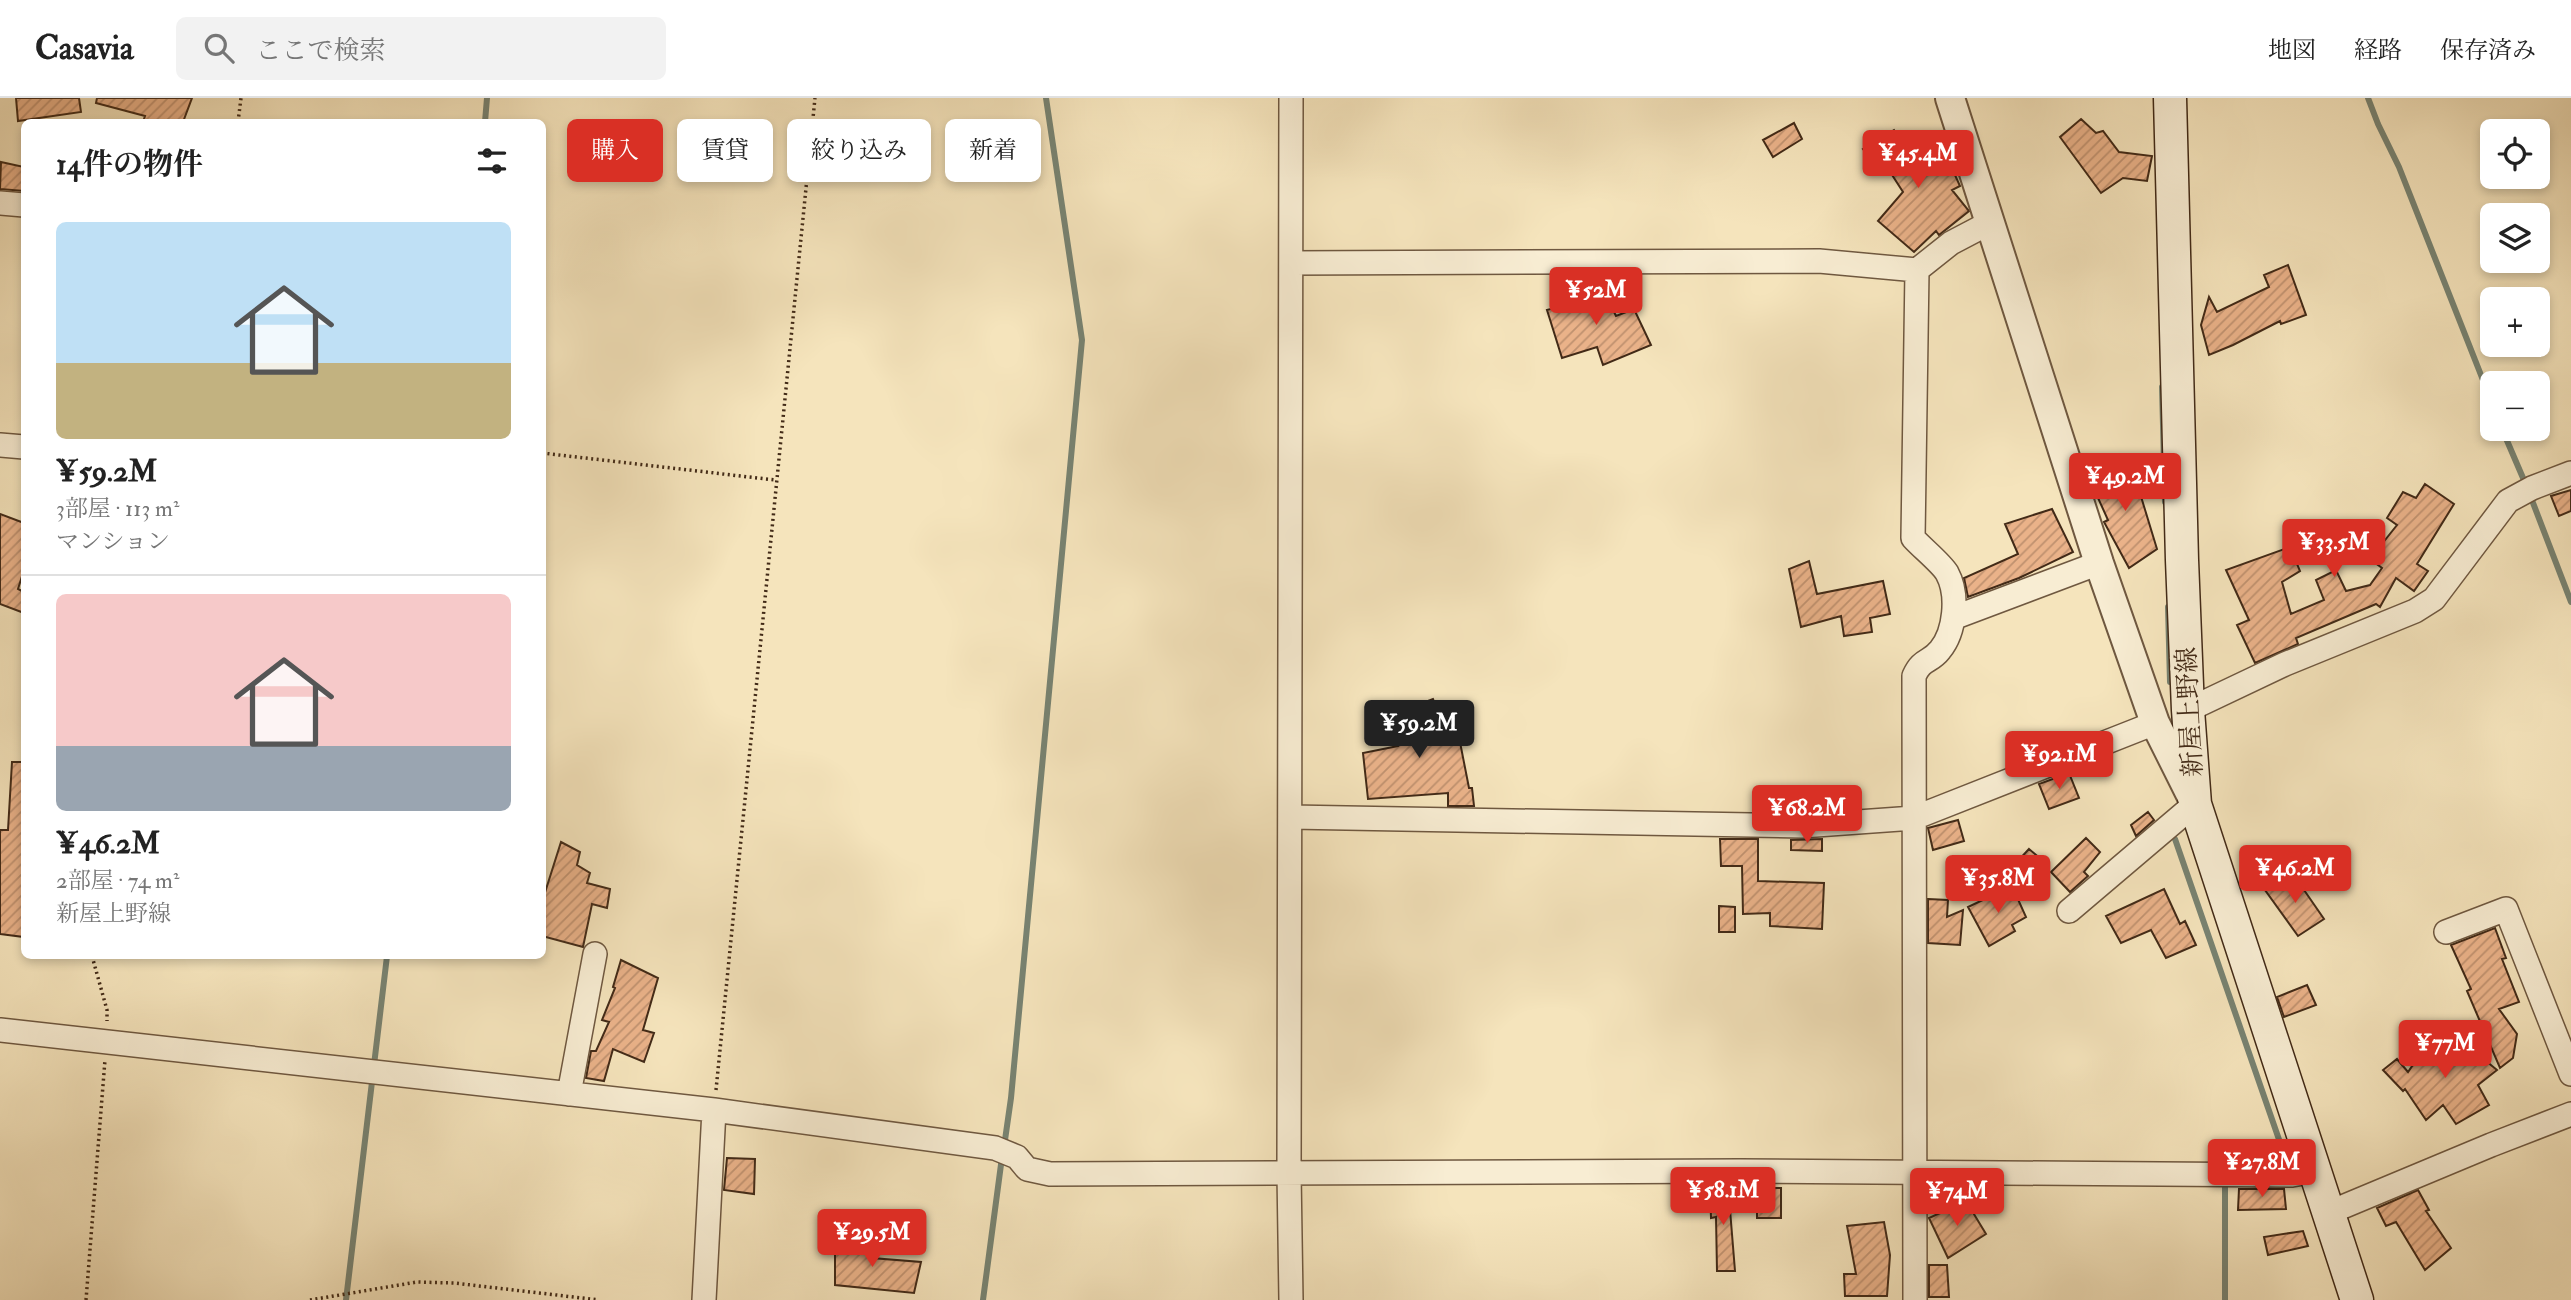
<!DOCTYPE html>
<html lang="ja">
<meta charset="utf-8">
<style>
body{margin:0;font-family:"IM FELL Double Pica","Noto Serif JP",serif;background:#f2f2f2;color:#222;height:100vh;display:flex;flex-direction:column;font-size:26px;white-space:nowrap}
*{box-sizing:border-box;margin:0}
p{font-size:23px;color:#767676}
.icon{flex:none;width:38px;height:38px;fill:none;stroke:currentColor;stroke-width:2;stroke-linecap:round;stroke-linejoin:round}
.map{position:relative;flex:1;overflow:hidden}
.details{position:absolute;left:21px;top:21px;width:525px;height:840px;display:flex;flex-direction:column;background:#fff;border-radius:10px;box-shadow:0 4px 10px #0003}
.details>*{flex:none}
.hud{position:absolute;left:567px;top:21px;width:665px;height:63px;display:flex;gap:14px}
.fabs{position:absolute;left:2480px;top:21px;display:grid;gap:14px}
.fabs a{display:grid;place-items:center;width:70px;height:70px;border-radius:10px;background:#fff;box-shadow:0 4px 10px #0003;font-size:35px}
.price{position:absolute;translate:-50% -60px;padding:0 16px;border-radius:7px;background:#d93025;color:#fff;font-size:23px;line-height:46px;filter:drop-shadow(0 2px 4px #0008)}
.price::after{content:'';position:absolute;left:50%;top:42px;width:21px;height:16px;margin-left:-10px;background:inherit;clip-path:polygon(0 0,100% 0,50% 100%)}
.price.active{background:#222;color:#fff}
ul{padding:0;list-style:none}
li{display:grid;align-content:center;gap:14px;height:371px;padding:0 35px}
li+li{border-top:2px solid #e0e0e0}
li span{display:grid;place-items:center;height:217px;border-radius:10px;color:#555}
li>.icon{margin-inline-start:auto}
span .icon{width:126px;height:126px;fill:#fffc;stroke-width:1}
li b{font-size:30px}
h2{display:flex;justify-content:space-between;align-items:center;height:84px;padding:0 35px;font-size:30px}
.tag{padding:0 24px;border-radius:10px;background:#fff;box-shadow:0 4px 10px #0003;font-size:24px;line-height:63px}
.tag.active{background:#d93025;color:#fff}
header{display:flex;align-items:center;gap:42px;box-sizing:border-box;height:98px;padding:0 35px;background:#fff;border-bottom:2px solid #e0e0e0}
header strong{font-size:33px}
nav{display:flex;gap:38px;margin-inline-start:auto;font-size:24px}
.search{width:490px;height:63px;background:#f2f2f2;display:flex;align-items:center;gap:18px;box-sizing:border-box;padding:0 24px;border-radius:10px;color:#767676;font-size:26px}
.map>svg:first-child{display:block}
</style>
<header>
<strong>Casavia</strong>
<div class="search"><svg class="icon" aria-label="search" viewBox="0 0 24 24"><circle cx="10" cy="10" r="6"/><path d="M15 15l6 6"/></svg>ここで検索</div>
<nav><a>地図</a><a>経路</a><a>保存済み</a></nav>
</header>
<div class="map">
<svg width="2571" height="1202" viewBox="0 0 2571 1202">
<defs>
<pattern id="building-hatch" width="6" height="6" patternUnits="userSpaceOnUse" patternTransform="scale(1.75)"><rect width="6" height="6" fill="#eab289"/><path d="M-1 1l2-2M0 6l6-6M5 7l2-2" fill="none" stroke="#bf916f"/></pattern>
</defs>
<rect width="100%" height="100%" fill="#f5e4bc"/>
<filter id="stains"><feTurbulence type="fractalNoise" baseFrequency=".00286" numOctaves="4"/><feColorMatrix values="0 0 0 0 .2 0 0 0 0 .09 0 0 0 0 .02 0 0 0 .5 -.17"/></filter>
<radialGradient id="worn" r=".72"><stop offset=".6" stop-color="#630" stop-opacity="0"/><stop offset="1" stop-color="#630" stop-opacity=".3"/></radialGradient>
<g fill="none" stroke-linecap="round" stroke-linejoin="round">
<!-- stream -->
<path stroke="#788372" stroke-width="6" d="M2368,0L2378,26L2399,69L2492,305
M485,24L487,0
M2162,289L2165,404
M2502,331L2526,387
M2530,397L2571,504
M2168,509L2170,584
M2175,741L2284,1056L2224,1061L2225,1072
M1004,1049L1011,1000L1082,242L1046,0
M346,1202L387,858
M983,1202L1002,1059
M2225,1202V1082"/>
</g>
<!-- building -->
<path fill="url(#building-hatch)" stroke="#422a17" stroke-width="2" d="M16,0H79L81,14L18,23Z
M97,0H192L183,24H143L145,18L96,5Z
M2081,21L2096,35L2103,33L2119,54L2152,58L2147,83L2123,80L2101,95L2060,39Z
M1794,25L1802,41L1773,59L1763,42Z
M1894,32L1911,56L1940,44L1960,88L1952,92L1969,113L1939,137L1936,133L1914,154L1878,123L1903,94L1885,66L1878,70L1863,51Z
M1,64L24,69V93L0,91Z
M2288,167L2306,217L2281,226L2280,223L2233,247L2209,257L2201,227L2209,199L2217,214L2269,189L2264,177Z
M1600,186L1616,218L1634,211L1651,247L1603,267L1597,249L1562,260L1547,212L1551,211V208Z
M2132,365L2142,390L2139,392L2157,451L2129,470L2104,424L2108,422L2089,380Z
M2425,386L2454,406L2417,466L2428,473L2414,493L2396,480L2380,509L2376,506L2296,540L2298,546L2255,565L2237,527L2249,522L2226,472L2290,449L2300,473L2282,484L2291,516L2324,502L2316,482L2336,472L2346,493L2370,487L2382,470L2370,461L2397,427L2387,420L2403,394L2416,400Z
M2571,392V413L2559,418L2551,398Z
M2052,411L2073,454L2019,480L1968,499L1964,480L2018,456L2005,426Z
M0,416L24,425V472L18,491L24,494V515L0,506Z
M1809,463L1817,496L1883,483L1890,516L1870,520L1872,534L1844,538L1841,518L1801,529L1789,471Z
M1433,601L1449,641L1459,639L1469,690H1472L1474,708H1448V695L1368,701L1363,655L1398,648L1385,619Z
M12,664H24V839L0,836V732H8Z
M2069,675L2079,700L2049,711L2039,686Z
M2148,714L2154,722L2136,738L2131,727Z
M1958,722L1964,743L1933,752L1928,730Z
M2086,740L2100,754L2084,774L2088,778L2070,794L2051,774Z
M1720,741H1758V783L1824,785L1822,831L1770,828V815L1743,816L1742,768H1721Z
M1822,741V753L1791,752V742Z
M561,744L580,754L577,767L590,775L587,785L610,791L607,810L592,806L583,849L542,838V804Z
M2029,751L2042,762L2031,781L2017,771V764Z
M2293,776L2324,821L2298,838L2265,792Z
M2012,788L2026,819L2012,827L2015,833L1989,848L1968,809Z
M2164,791L2180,826L2185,823L2196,847L2166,860L2151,832L2121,845L2106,818Z
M1928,801L1948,802L1947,819L1963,812L1960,847L1928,845Z
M1719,808L1735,809V834H1719Z
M2495,830L2506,860L2502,861L2519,904L2499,911L2517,936L2513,960L2500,970L2467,893L2471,891L2451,847Z
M621,862L658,880L643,932L654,935L644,964L613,951L604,983L586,980L591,953H596L609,924L602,922L615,890L613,889Z
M2307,887L2316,907L2284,919L2277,899Z
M2448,932L2497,972L2478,987L2489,1007L2456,1026L2443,1007L2426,1022L2405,991L2403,993L2383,972L2397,961L2408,974L2421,955L2429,959Z
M727,1060L755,1061L754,1096L724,1092Z
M1728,1087L1735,1173H1717L1716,1119L1711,1120L1710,1088Z
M1968,1089H1996L1992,1106L1969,1107Z
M1757,1090H1781V1120H1757Z
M2239,1091H2284L2286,1111L2238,1112Z
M2418,1092L2429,1112L2426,1113L2451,1150L2425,1172L2396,1124L2386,1128L2377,1110Z
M1966,1103L1986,1136L1948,1160L1929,1120Z
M1884,1124L1890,1157L1887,1198H1845L1844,1176H1856L1847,1128Z
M2303,1133L2308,1148L2268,1157L2264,1139Z
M835,1137H852L856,1150L872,1153V1160L921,1164L914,1195L835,1187Z
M1929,1167H1947L1949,1199H1929Z"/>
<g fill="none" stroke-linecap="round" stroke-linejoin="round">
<defs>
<path id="minor" d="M1291,0L1289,1075L1291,1202
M0,105L24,107
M1291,165L1819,163L1917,172
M0,347L24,349
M1953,520L2099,465
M2188,612L2285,566L2415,513L2434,501L2508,403L2532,390L2571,375
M1291,719L1802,728L1914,720L2155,625
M2069,813L2195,706
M2446,834L2506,811L2571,976
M0,932L714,1012L995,1050L1017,1059L1027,1071L1050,1076L1740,1073L2292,1077L2315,1073
M569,996L595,856
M2328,1115L2491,1047L2571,1016
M704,1202L714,1012
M1915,1202L1914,578C1922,560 1930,565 1940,552C1955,534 1959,497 1947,475C1941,465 1922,450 1913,440L1917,172L1951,145L1991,124"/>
<path id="tertiary" d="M1950,0L2099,465L2155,625L2194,703"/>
<path id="secondary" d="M2170,0L2182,462L2188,612L2195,706L2357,1202"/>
</defs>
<!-- minor casing -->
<use href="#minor" stroke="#6f5840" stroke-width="26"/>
<!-- tertiary casing -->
<use href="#tertiary" stroke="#6f5840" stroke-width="32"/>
<!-- secondary casing -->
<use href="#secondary" stroke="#422a17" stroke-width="35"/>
<!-- path -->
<path stroke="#422a17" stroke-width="3.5" stroke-dasharray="2 3.5" stroke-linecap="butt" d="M238,24L241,0
M542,355L775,382
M92,858L107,912V923
M716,992L815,0
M86,1202L105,962
M310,1202L417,1184L454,1185L599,1202"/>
<!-- minor -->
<use href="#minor" stroke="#f8edd3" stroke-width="23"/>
<!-- tertiary -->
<use href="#tertiary" stroke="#f8edd3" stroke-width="28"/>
<!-- secondary -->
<use href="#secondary" stroke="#f8edd3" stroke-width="32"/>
</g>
<g text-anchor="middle" stroke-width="7" stroke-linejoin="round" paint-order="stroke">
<!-- street labels -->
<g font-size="26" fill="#422a17" stroke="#f8edd3">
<text transform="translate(2189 614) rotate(-93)" y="9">新屋上野線</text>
</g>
</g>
<rect width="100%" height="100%" filter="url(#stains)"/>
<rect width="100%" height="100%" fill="url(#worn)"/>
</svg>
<div class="fabs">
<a><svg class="icon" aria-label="locate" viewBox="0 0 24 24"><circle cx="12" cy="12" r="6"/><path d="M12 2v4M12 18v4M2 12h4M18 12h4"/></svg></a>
<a><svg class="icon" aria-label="layers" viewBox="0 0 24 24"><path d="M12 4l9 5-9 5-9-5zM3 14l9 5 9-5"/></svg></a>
<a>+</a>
<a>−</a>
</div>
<b class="price" style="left:1918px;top:92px">¥45.4M</b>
<b class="price" style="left:1596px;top:229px">¥52M</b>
<b class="price" style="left:2125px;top:415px">¥49.2M</b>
<b class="price" style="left:2334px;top:481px">¥33.5M</b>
<b class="price active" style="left:1419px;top:662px">¥59.2M</b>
<b class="price" style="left:2059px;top:693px">¥92.1M</b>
<b class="price" style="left:1807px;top:747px">¥68.2M</b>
<b class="price" style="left:2295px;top:807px">¥46.2M</b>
<b class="price" style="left:1998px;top:817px">¥35.8M</b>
<b class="price" style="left:2445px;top:982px">¥77M</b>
<b class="price" style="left:2262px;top:1101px">¥27.8M</b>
<b class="price" style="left:1723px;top:1129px">¥58.1M</b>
<b class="price" style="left:1957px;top:1130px">¥74M</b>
<b class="price" style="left:872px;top:1171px">¥29.5M</b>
<div class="hud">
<a class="tag active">購入</a>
<a class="tag">賃貸</a>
<a class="tag">絞り込み</a>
<a class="tag">新着</a>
</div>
<section class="details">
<h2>14件の物件<svg class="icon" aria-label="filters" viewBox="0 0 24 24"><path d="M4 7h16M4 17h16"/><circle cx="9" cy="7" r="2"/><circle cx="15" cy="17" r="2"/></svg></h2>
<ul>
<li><span style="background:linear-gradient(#bfe0f5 65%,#c2b280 0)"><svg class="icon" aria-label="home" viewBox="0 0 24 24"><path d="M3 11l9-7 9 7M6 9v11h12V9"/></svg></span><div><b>¥59.2M</b><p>3部屋 · 113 m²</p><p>マンション</p></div></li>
<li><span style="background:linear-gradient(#f6c9c9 70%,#9aa5b1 0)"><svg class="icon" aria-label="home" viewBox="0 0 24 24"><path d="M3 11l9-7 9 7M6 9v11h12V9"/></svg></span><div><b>¥46.2M</b><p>2部屋 · 74 m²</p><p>新屋上野線</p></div></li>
</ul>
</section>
</div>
